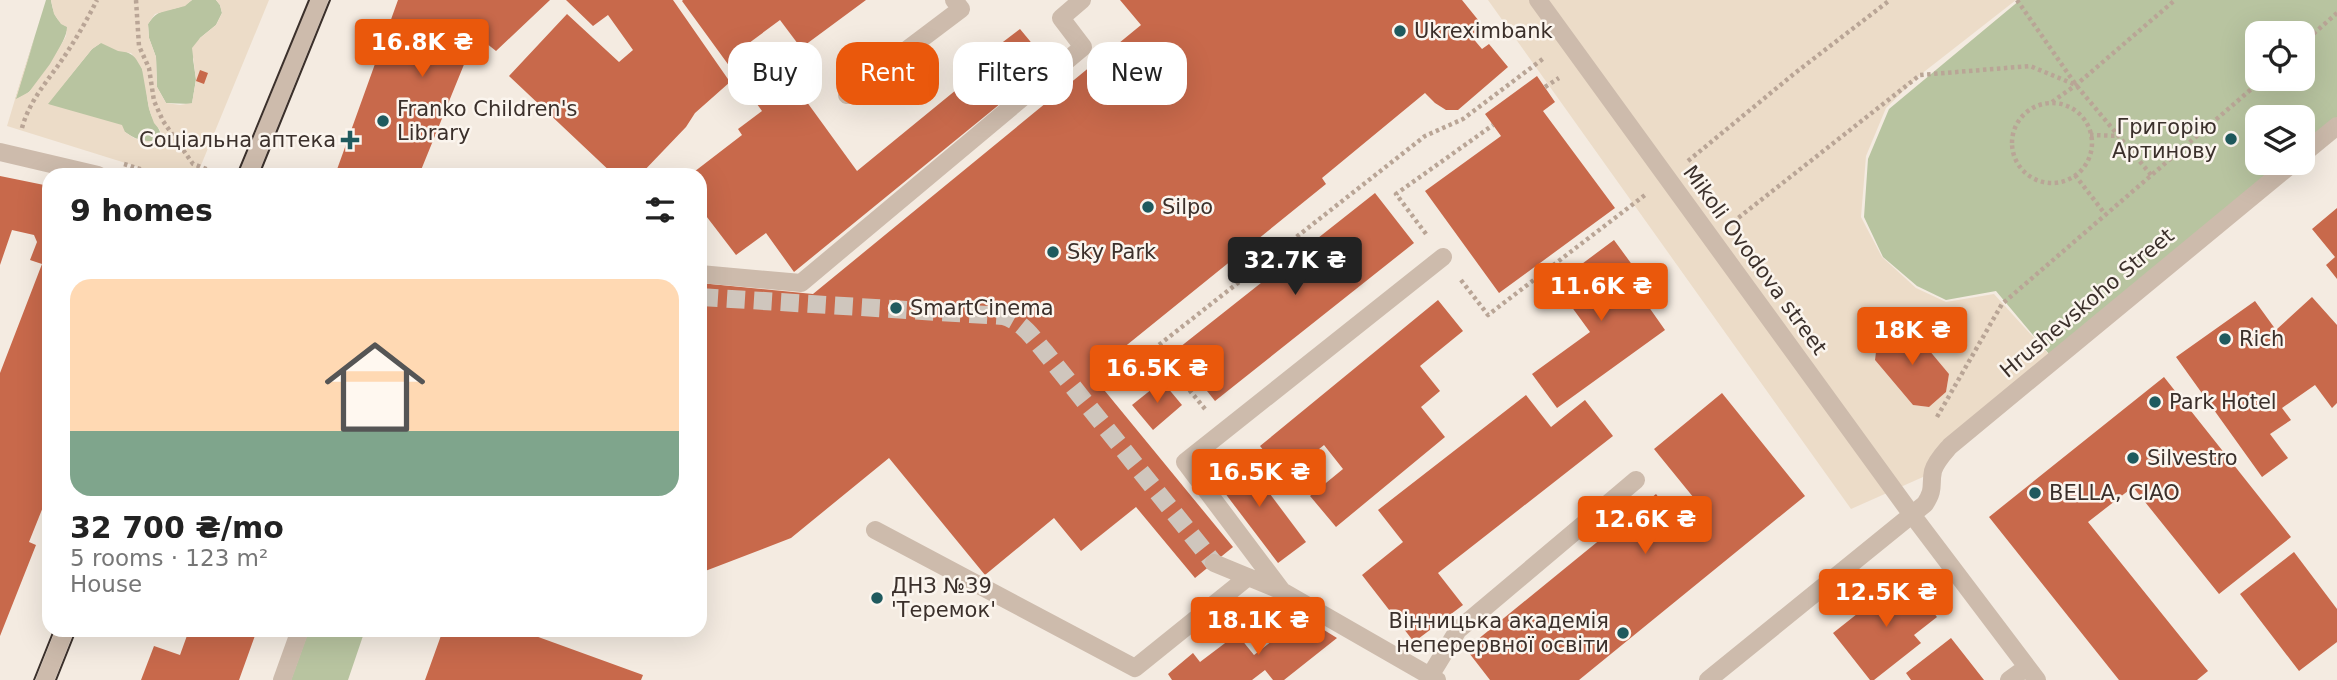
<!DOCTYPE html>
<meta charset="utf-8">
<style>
body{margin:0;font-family:"DejaVu Sans",sans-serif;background:#f6f6f6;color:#222;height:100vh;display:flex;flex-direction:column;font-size:26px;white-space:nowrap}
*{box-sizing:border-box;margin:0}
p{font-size:23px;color:#767676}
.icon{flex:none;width:38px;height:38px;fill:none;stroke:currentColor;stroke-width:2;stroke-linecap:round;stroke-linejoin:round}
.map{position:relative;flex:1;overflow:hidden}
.details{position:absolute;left:42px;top:168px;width:665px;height:469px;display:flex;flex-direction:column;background:#fff;border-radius:21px;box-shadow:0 7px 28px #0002}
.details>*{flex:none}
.guide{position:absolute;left:728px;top:42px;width:665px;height:63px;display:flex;gap:14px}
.fabs{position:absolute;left:2245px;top:21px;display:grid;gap:14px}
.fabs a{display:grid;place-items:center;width:70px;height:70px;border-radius:14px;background:#fff;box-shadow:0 7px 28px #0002;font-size:35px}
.price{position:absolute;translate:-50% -60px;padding:0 16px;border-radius:7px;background:#ea580c;color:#fff;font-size:23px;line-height:46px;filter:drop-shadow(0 2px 4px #0008)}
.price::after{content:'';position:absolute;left:50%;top:42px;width:21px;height:16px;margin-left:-10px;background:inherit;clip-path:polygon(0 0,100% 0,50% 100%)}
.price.selected{background:#222;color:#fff}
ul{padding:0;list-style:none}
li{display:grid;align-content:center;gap:14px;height:371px;padding:0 28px}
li+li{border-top:2px solid #e0e0e0}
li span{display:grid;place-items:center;height:217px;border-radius:21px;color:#555}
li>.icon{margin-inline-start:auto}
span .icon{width:126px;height:126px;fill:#fffc;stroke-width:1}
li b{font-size:30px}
h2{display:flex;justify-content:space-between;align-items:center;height:84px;padding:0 28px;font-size:30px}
.pill{padding:0 24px;border-radius:21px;background:#fff;box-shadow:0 7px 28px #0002;font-size:24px;line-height:63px}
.pill.selected{background:#ea580c;color:#fff}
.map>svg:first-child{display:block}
</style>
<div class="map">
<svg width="2337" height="680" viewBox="0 0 2337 680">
<rect width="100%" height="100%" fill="#f4ebe1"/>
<!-- green -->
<path fill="#b8c4a0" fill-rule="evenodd" d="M46,0H51C53,12 56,22 68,27C63,47 44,77 30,91C26,95 20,97 15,100Z
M192,0H216L220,5L222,13L216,25L200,38L193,59L196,79L192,104L166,103L157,87L156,57L149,38L148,24C162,3 173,15 192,0Z
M2020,0H2337V126L2303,154V117H2258V163H2293L2054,360L1996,291L1946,300L1917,286L1883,257L1864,217L1868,159L1889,109ZM2258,33H2303V79H2258Z
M102,42C110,47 125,50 132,55C148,65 145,95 150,111C152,121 160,127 161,136C150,146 136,140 125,132L47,104L92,49Z
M309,630H365L348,680H291Z"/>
<!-- plaza -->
<path fill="#ecdcc8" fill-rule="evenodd" d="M51,0H192L185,6L155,14L148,24L149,38L156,57L157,87L166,103L180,105L192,103L196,80L192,48L200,38L216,25L222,13L220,5L216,0H269L197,175H164L7,126L22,76L35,37L16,99L29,92L50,64L66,36L67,27L61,24L54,14ZM101,43L118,51L131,53L136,59L142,69L149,109L154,123L160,130L161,136L157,139L152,142L134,138L125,132L122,125L48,104L92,49Z
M1488,0H2016L1920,75L1886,108L1866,156L1861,217L1882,257L1916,288L1946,302L1994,294L2054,360L1932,473L1851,509ZM1896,328L1913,331L1949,374L1946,392L1929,407L1913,405L1875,360L1877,343Z"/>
<!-- building -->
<path fill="#c8694b" d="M398,0H550L496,51L476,35L419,175H335Z
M566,0H673L730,82L695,113L686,127L640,175H614L509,76L567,14L619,62L633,50L608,15L593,26Z
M683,0H866L801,48L780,20L745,46L782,96L796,87L857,171L978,72L974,64L1020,29L1049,64L794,272L766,233L736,255L700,208V175H690L742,135L738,129L762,111L682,1Z
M1120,0H1462L1483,26L1471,36L1482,49L1489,44L1508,67L1458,110H1446L1435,103L1425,93L1322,178L1326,184L1091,374L1233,547L1195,578L1136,507L1081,551L1054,518L985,575L889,458L791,538L700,573V283L813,294L1141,25Z
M200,70L208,73L204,84L196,81Z
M1537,76L1555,102L1543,111L1615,208L1499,293L1425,191L1501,136L1485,114Z
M0,176L49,186V492L29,542L36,545L0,636V373L42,264L30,260L37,242L34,235L12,230L0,265Z
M1375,193L1414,243L1215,401L1175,351Z
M2337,208V279L2326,265L2335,257L2312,229Z
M1614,240L1655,296L1646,303L1665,330L1557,408L1532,374L1590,332L1555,284Z
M2312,297L2337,325V403L2332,408L2315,385L2282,408L2291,420L2270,434L2288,458L2262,477L2176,357L2255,301L2276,330Z
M1438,300L1463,331L1420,366L1440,391L1421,407L1445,437L1336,527L1310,496L1343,469L1324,445L1285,477L1260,446Z
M1896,328L1913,331L1949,374L1946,392L1929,407L1913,405L1875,360L1877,343Z
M2164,377L2291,537L2219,594L2133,487L2088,522L2208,671L2197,680H2119L1989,517Z
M1162,381L1182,405L1153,430L1132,405Z
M1722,393L1805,496L1579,680H1490L1466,649L1656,494L1689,536L1711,519L1654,449Z
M1526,395L1551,427L1585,400L1613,436L1438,573L1463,605L1414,642L1362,575L1403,542L1378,510Z
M1240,454L1306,542L1278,563L1212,476Z
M2294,552L2337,609V642L2299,671L2240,594Z
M1905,576L1937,617L1914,635L1921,643L1874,680H1870L1833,633Z
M1303,617L1337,638L1284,680H1273L1265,670L1252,680H1172L1168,674L1193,653L1200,662L1237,634L1254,655Z
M189,630H257L239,680H141L154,646L180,655Z
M443,630H519L643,675L641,680H425Z
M1951,638L1984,680H1911L1906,673Z"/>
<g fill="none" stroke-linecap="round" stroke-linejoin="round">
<!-- minor-tunnel -->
<path stroke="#cfc6bd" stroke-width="18" stroke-dasharray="18 9" stroke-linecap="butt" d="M700,297L1003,316C1023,322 1032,337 1045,352L1214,563"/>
<!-- path -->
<path stroke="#b9a596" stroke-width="4.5" stroke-dasharray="3.5 3.5" stroke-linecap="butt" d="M136,0L139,46L149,68L154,101L163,121L193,164L214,172
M2017,0L2076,85L2152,176
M2303,43L2337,13
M1545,87L1559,78
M2052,102L2076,85L2175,0
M2012 143a40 40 0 1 1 80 0a40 40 0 1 1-80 0Z
M22,128C28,105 43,86 57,67C72,46 86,22 97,0
M2090,135L2119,136
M1688,161L1795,73L1890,0
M124,164L160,175
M2075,175L2105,214
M1733,222L1920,75L2030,66L2076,85
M1426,234L1396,194L1493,125
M1461,280L1488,315L1645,195
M1205,409L1155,348L1425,136L1463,119L1544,58
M1937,417L2002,304L2263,79"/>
<!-- minor -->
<path stroke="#cdbbac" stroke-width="18" d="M1538,0L1907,508L2037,680
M847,95L961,9L954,0
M0,152L98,175
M2303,154L2337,126
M248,175L319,0
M700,274L801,283L1083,47L1061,18L1082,0
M875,530L1135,668L1248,577
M1214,563L1282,591L1437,680
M1282,591L1185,462L1443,257
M1430,676L1458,630L1636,480
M45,680L65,630
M282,680L300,630
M1708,680L1925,504C1935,489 1930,485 1933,471C1936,461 1944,453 1950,446L2293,163
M2009,680L2027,667"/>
<!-- tram -->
<path stroke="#3b302b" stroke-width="2" d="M237,175L309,0
M259,175L330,0
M34,680L54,630
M56,680L76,630"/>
</g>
<!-- markers -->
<g fill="#1f5a5e" stroke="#fbf5ee" stroke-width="2.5">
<circle cx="1400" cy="31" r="7"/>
<circle cx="383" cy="121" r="7"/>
<circle cx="2231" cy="139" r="7"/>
<path d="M346.5 129.5h7v7h7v7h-7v7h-7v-7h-7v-7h7z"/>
<circle cx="1148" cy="207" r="7"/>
<circle cx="1053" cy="252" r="7"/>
<circle cx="896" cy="308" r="7"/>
<circle cx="2225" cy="339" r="7"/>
<circle cx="2155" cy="402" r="7"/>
<circle cx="2133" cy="458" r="7"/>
<circle cx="2035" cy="493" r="7"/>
<circle cx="877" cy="598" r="7"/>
<circle cx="1623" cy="633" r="7"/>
</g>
<g text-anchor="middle" stroke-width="5" stroke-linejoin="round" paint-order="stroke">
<!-- poi labels -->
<g font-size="21" fill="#3b302b" stroke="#fbf5ee" text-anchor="start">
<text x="1414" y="38">Ukreximbank</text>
<text x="397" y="116">Franko Children's<tspan x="397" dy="24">Library</tspan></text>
<text x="2217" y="134" text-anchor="end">Григорію<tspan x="2217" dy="24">Артинову</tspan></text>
<text x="336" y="147" text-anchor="end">Соціальна аптека</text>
<text x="1162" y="214">Silpo</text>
<text x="1067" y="259">Sky Park</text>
<text x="910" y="315">SmartCinema</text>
<text x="2239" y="346">Rich</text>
<text x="2169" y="409">Park Hotel</text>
<text x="2147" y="465">Silvestro</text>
<text x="2049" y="500">BELLA, CIAO</text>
<text x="891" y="593">ДНЗ №39<tspan x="891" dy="24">'Теремок'</tspan></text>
<text x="1609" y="628" text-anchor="end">Вінницька академія<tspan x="1609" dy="24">неперервної освіти</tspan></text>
</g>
<!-- street labels -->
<g font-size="21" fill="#3b302b" stroke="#fbf5ee">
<text transform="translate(1755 260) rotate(54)" y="7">Mikoli Ovodova street</text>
<text transform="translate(2087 303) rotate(-40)" y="7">Hrushevskoho Street</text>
</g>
</g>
</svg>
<div class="fabs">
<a><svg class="icon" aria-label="locate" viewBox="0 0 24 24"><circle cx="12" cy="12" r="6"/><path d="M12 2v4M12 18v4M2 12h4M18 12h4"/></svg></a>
<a><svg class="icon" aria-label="layers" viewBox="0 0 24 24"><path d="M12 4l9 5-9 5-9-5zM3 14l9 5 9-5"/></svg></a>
</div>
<b class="price" style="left:422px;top:79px">16.8K ₴</b>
<b class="price selected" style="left:1295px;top:297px">32.7K ₴</b>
<b class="price" style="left:1601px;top:323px">11.6K ₴</b>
<b class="price" style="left:1912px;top:367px">18K ₴</b>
<b class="price" style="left:1157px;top:405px">16.5K ₴</b>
<b class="price" style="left:1259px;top:509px">16.5K ₴</b>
<b class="price" style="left:1645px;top:556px">12.6K ₴</b>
<b class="price" style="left:1886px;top:629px">12.5K ₴</b>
<b class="price" style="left:1258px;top:657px">18.1K ₴</b>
<div class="guide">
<a class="pill">Buy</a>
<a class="pill selected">Rent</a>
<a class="pill">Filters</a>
<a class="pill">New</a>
</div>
<section class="details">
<h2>9 homes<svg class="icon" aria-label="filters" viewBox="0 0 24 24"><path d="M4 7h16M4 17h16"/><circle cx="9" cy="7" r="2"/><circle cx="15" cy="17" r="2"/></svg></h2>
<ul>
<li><span style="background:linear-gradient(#ffd9b3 70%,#7fa58c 0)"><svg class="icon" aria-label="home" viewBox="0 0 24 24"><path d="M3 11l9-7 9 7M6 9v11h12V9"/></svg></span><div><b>32 700 ₴/mo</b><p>5 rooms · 123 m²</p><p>House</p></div></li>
</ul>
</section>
</div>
